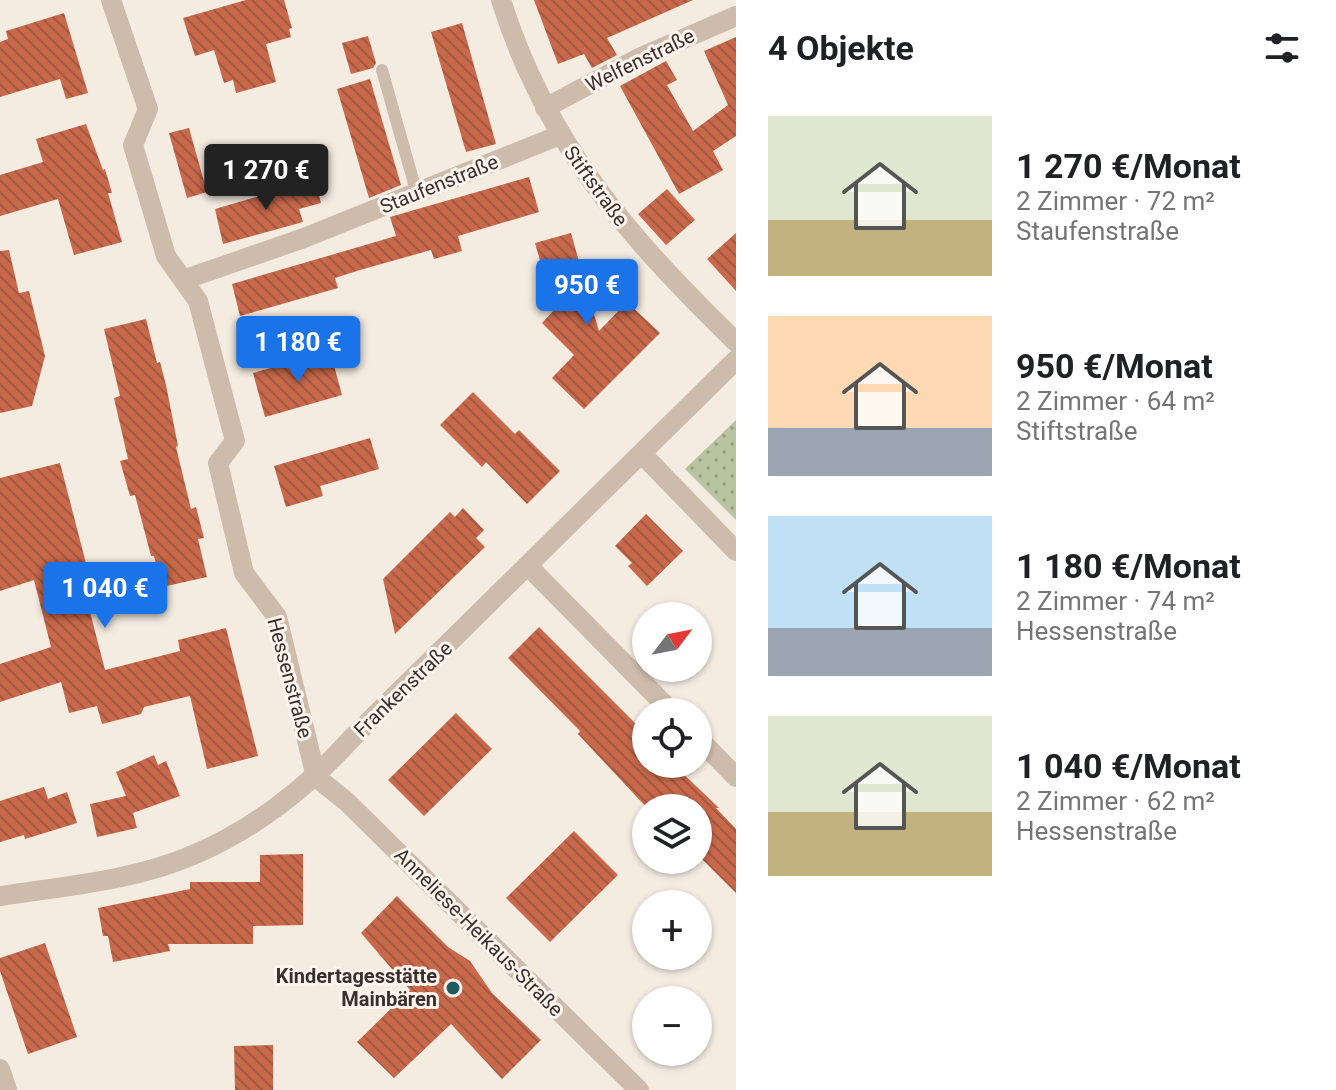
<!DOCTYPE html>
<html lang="de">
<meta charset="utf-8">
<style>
body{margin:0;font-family:Roboto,sans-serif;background:#f2f2f2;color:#202124;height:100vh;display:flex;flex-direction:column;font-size:30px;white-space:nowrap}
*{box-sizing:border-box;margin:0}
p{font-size:26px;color:#757577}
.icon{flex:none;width:44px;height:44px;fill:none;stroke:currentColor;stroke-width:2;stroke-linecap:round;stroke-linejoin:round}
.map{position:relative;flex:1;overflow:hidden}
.panel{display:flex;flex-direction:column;background:#fff;width:600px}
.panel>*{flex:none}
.needle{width:52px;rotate:58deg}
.buttons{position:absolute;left:632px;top:602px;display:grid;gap:16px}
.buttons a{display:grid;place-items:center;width:80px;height:80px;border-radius:50%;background:#fff;box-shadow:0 2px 6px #0004;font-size:40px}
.price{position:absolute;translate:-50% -68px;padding:0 18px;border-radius:8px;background:#1a73e8;color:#fff;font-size:26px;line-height:52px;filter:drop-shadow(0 2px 4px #0008)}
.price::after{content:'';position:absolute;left:50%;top:48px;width:24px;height:18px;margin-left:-12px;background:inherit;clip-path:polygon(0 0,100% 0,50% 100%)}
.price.on{background:#222;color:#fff}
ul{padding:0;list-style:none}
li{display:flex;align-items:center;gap:24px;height:200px;padding:0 32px}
li span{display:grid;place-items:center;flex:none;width:224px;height:160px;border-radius:0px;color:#555}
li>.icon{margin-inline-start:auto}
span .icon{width:96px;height:96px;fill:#fffc;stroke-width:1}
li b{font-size:34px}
h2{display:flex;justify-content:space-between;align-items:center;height:96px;padding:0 32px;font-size:34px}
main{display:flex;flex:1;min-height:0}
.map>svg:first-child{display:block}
</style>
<main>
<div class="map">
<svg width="736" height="1090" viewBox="0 0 736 1090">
<defs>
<pattern id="garden-dots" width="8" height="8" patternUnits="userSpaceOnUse" patternTransform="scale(2)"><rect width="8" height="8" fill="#b8c4a0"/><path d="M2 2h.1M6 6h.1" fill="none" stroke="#97a083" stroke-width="1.8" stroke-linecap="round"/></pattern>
<pattern id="building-back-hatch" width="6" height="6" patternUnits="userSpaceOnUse" patternTransform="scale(2)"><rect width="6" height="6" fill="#c8694b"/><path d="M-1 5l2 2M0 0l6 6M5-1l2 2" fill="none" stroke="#a4573f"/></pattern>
</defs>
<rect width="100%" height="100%" fill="#f4ebe1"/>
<!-- garden -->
<path fill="url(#garden-dots)" d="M736,420V520L685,469Z"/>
<!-- building -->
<path fill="url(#building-back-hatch)" d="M246,0H284L292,28L289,29L291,37L266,44L276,82L236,93L233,80L224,83L214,50L195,56L183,18Z
M534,0H693L607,38L617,55L592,68L584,54L558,64Z
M64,13L88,93L66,99L60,79L0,97V42L8,39L6,31Z
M462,23L496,144L466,152L431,32Z
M368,36L376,63L373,68L351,74L342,43Z
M736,37V136L713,151L723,170L679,194L620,86L666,61L677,80L667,85L693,131L728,105L704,51Z
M370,79L401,185L369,198L337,89Z
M86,124L103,170L105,169L112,193H108L122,242L74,255L58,199L0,216V175L43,162L36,139Z
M189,128L207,192L187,198L169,133Z
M529,177L539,212L458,236L462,251L434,259L431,250L360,270L335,278L338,288L240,316L232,284L396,236L390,217Z
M315,180L321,203L299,209L303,222L223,244L215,209Z
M667,189L695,220L666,245L638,214Z
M571,233L584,279L566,284L593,311L599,331L627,302L660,333L584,409L552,378L574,355L542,323L554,310L535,243Z
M736,233V291L707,259Z
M9,250L19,293L29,291L45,356L32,406L0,413V251Z
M146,319L157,363L160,362L166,385L178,446L176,447L191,509L196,507L204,538L198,539L207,577L162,587L154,556H151L135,495L130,496L120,461L128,459L114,398L120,396L104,329Z
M330,351L342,395L265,417L253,373Z
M473,392L515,434L519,430L560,471L527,504L486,462L482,467L440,425Z
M370,438L379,469L320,486L323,496L286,507L274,466Z
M60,463L88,571H86L96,611L90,612L105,670L180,651L178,640L226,628L258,756L207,769L190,696L144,707L141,714L102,724L97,706L69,713L61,682L0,702V664L51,647L34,580L0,591V478Z
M463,508L484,530L476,538L485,547L395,634L383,579L450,512L455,517Z
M646,514L683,551L647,586L628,566L632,563L615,546Z
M539,627L646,734V764H673L719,808H716L736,829V893L698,855V808H647L578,734L580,731L508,658Z
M456,713L492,749L424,816L388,780Z
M154,755L158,765L166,761L180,796L133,813L137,828L97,837L90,804L126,796L116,772Z
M44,787L48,799L67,792L77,823L25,839L24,835L0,842V801Z
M574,831L618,875L550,942L506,898Z
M303,854V925L253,926V944H168L170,951L113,962L108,936H103L98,908L190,889V882H260V855Z
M397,896L448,947L470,961L492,993L541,1040L502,1079L451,1024L394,1078L357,1042L410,990L361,933Z
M45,943L77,1037L28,1054L0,971V958Z
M273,1045V1090H235L234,1046Z"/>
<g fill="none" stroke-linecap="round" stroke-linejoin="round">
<!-- service -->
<path stroke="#cdbbac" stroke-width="12" d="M382,70L417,194"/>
<!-- minor -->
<path stroke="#cdbbac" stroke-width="20" d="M111,0L148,109L133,145L166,256L198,301L235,441L218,463L244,573L277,617L316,777L347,802L639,1090
M501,0C546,144 630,239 736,342
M545,108L637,59L736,16
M183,280L304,238L560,135
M642,454L736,551
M529,567L672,712
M698,738L736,777
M0,896C64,886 133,881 193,855C253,830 308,787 351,739L736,360
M0,1069L7,1090"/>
</g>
<!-- markers -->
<circle fill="#1f5a5e" stroke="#fbf5ee" stroke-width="3" cx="453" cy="988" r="8"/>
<g text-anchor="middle" stroke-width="6" stroke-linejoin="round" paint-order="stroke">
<!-- street labels -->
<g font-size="20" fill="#3b302b" stroke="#fbf5ee">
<text transform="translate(640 60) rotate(-26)" y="7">Welfenstraße</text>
<text transform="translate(439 184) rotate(-22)" y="7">Staufenstraße</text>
<text transform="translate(596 186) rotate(54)" y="7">Stiftstraße</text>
<text transform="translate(290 678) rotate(75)" y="7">Hessenstraße</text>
<text transform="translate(403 689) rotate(-44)" y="7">Frankenstraße</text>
<text transform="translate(479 932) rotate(45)" y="7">Anneliese-Heikaus-Straße</text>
</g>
<!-- poi labels -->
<g font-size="20" font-weight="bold" fill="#3b302b" stroke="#fbf5ee" text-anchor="end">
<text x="437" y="983">Kindertagesstätte<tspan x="437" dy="23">Mainbären</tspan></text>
</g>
</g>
</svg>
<div class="buttons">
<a><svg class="needle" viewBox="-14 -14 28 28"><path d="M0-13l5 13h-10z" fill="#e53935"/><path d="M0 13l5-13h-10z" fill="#757577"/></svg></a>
<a><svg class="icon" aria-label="locate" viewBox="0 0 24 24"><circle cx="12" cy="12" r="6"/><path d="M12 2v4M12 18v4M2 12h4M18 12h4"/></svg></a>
<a><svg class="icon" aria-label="layers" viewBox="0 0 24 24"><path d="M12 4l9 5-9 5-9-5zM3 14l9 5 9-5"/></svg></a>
<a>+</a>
<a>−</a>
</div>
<b class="price on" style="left:266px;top:212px">1 270 €</b>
<b class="price" style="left:587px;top:327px">950 €</b>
<b class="price" style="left:298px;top:384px">1 180 €</b>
<b class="price" style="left:105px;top:630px">1 040 €</b>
</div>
<section class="panel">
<h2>4 Objekte<svg class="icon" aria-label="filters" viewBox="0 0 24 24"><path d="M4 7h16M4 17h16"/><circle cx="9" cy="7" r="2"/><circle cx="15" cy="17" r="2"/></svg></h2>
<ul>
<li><span style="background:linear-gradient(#dfe7d0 65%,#c2b280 0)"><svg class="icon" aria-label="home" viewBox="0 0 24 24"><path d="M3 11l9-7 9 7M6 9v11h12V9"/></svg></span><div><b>1 270 €/Monat</b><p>2 Zimmer · 72 m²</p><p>Staufenstraße</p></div></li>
<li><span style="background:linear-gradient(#ffd9b3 70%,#9aa5b1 0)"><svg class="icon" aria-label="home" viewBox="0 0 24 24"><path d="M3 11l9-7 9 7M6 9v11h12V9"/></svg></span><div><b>950 €/Monat</b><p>2 Zimmer · 64 m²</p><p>Stiftstraße</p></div></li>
<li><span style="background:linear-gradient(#bfe0f5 70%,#9aa5b1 0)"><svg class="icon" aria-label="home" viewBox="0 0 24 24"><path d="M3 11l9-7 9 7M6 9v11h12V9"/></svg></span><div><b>1 180 €/Monat</b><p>2 Zimmer · 74 m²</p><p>Hessenstraße</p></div></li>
<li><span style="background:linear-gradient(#dfe7d0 60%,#c2b280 0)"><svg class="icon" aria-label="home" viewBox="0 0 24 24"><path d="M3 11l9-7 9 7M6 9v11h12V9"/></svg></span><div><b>1 040 €/Monat</b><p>2 Zimmer · 62 m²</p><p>Hessenstraße</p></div></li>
</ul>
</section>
</main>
